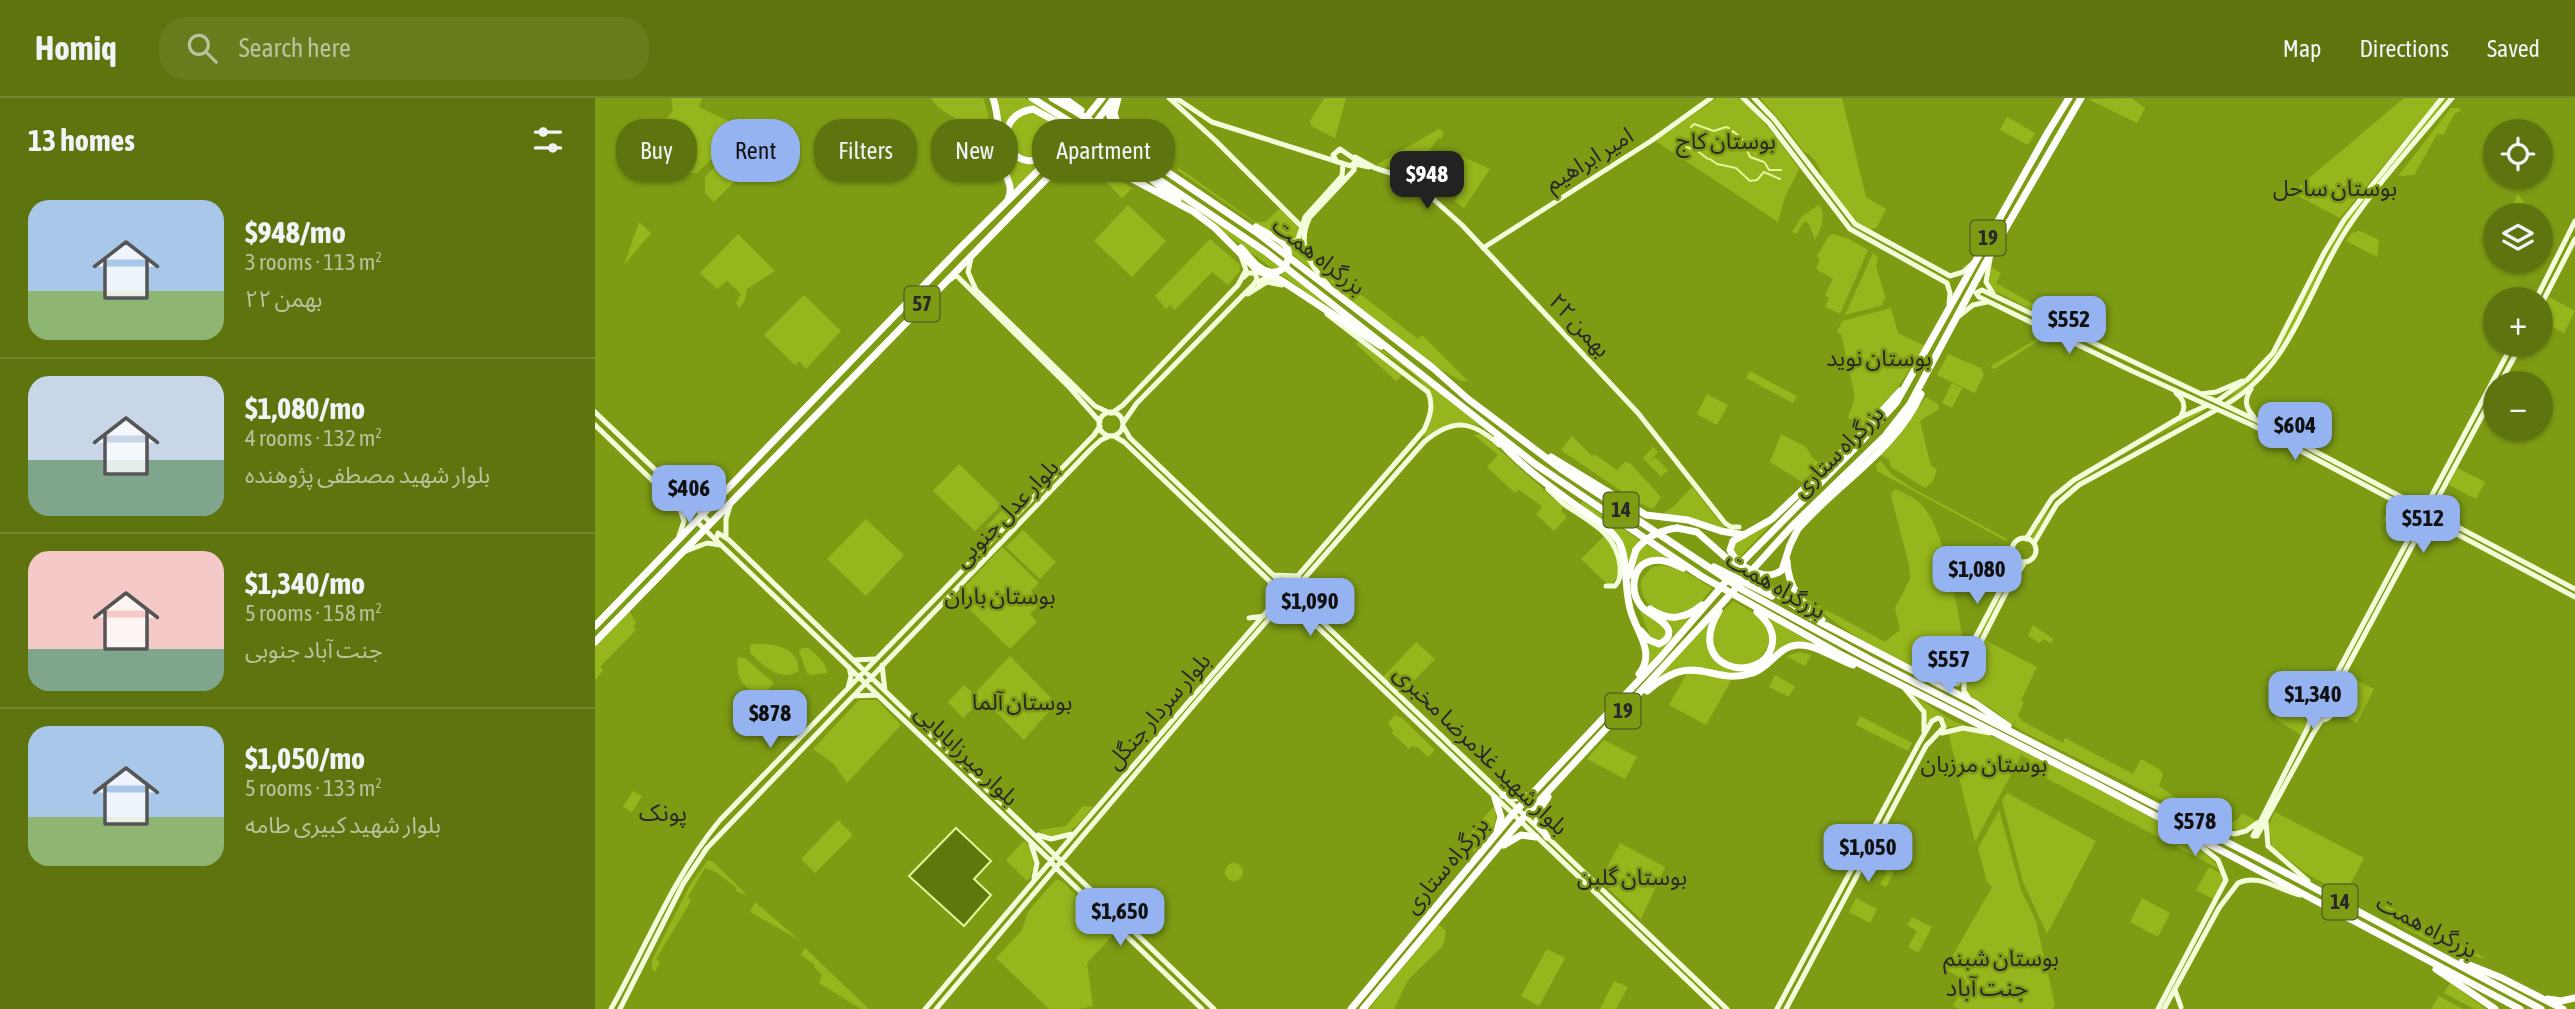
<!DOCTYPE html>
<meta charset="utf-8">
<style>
body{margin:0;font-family:"Asap Condensed","Noto Sans Arabic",sans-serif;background:#677d1d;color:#f1f3f6;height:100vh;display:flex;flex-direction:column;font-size:26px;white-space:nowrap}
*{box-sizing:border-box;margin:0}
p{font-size:23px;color:#b9c39e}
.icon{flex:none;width:38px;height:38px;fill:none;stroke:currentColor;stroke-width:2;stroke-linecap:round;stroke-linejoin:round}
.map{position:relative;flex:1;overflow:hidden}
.drawer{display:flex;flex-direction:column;background:#5e750f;width:595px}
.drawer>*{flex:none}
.top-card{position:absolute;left:21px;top:21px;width:665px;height:63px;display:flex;gap:14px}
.buttons{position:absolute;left:1888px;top:21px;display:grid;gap:14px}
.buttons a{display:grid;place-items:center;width:70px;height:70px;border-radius:50%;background:#5e750f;box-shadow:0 2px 5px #0004;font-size:35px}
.price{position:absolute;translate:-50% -60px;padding:0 16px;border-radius:14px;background:#95b2f1;color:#111;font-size:23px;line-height:46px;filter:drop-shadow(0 2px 4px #0008)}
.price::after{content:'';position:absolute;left:50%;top:42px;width:21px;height:16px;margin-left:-10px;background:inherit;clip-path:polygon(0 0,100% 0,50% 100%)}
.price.selected{background:#222;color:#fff}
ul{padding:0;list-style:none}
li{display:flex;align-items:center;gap:21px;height:175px;padding:0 28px}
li+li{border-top:2px solid #73872f}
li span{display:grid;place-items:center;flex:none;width:196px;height:140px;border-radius:21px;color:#555}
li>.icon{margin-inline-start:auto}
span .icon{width:84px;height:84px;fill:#fffc;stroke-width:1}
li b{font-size:30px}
h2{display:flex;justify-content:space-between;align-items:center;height:84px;padding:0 28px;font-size:30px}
.tag{padding:0 24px;border-radius:28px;background:#5e750f;box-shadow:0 2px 5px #0004;font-size:24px;line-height:63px}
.tag.selected{background:#95b2f1;color:#111}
header{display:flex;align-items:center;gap:42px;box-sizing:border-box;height:98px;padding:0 35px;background:#5e750f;border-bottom:2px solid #73872f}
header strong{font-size:33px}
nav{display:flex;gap:38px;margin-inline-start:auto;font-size:24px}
.search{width:490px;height:63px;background:#677d1d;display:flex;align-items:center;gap:18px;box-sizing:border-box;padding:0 24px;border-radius:28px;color:#b9c39e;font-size:26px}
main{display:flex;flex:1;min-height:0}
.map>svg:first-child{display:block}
</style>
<header>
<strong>Homiq</strong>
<div class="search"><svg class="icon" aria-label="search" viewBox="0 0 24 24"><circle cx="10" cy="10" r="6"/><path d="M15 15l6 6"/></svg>Search here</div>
<nav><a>Map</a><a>Directions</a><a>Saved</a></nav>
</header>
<main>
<section class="drawer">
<h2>13 homes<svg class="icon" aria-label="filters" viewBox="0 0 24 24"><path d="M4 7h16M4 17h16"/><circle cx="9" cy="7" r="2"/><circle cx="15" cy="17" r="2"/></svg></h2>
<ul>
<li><span style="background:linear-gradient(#a9c7e8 65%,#8fb573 0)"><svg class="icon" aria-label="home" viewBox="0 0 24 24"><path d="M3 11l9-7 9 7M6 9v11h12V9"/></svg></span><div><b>$948/mo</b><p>3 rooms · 113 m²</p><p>۲۲ بهمن</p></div></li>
<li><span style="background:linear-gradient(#c9d6e8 60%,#7fa58c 0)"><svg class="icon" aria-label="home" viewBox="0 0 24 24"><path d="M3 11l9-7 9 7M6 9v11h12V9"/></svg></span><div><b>$1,080/mo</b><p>4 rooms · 132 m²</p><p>بلوار شهید مصطفی پژوهنده</p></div></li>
<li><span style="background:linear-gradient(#f6c9c9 70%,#7fa58c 0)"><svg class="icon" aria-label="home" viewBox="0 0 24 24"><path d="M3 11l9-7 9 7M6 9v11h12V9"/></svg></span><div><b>$1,340/mo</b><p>5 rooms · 158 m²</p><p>جنت آباد جنوبی</p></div></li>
<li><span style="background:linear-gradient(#a9c7e8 65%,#8fb573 0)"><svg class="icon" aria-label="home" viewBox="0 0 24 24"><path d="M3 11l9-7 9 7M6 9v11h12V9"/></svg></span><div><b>$1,050/mo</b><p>5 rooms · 133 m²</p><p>بلوار شهید کبیری طامه</p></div></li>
</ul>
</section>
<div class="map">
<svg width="1980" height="911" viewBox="0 0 1980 911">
<rect width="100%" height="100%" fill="#7d9c14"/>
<!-- green -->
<path fill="#95b61c" d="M76,0H107L104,9L148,30L102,75H93L55,39L78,13Z
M335,0H388L393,15L401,76L396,77L383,62L372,27L345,11Z
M400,0H430L499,42L442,10L419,18L411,50L419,59L454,58L416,98Z
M729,0H751L740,40L716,28L715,23Z
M1122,0H1144C1169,21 1186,45 1204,71L1190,99L1183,124L1062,44L1061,42Z
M1165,0H1247L1271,99L1291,111L1282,129L1276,132L1265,128L1227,80C1227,71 1218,57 1209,54L1190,28Z
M1536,0L1550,10L1542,25L1493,1Z
M1809,0H1844L1745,120L1705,99L1700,92Z
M1849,0H1853C1820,42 1784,82 1753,126C1713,182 1699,272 1631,303L1675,261L1749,126Z
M1856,10H1863L1867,13L1860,15L1848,37L1842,36L1819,77L1803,78Z
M440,13L474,33C453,54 446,70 416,50C414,25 416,22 440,13Z
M1412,19L1440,35L1433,47L1405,32Z
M844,31L849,34L846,41L843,40L818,77L792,68L791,70L781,67Z
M493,45L575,101L524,72L476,60Z
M139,48L157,66L119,104L110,95V79Z
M859,54L895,71L869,110L859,103L865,94L844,79Z
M493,67L507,71L537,90L527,100Z
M584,70L660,124H670L686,110C698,122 709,126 699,143L689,145L582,72Z
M557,80L658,149L781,243L671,166Z
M1923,96L1938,117H1913Z
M533,107L571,143L537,179L499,143Z
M1224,107C1232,118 1226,130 1220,142L1214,126L1210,123L1201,136L1197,134L1207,118Z
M44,124L56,135L29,167Z
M1765,133L1784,142L1782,159L1751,143L1757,135Z
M707,135L708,154L722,175L681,144L698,148L703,143Z
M143,136L180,173L152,191L150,202L144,210L141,205L146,196L132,183L122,191L105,175Z
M1238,136L1254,141L1273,152L1245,216L1230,209L1234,200L1230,197L1238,181L1221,171L1225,161L1222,158L1233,139Z
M615,141L644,166L645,173L633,187L617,174L580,212L575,207L571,211L560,198Z
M1278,155L1283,159L1281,168L1291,201L1288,202V207L1250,217Z
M715,157L823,241L827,237L873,283H866L845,271L742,192Z
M1397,170L1406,175L1401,185L1453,214L1449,218L1398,192L1393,181Z
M209,197L246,233L211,271L204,263L200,267L169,237Z
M1954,199L1980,213L1969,235L1946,223V214Z
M1296,210L1303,235L1330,248L1303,289L1268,329L1253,320L1260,299L1246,236L1242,234L1247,223Z
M760,233L828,280L890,330C869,321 848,324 831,339L828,337C862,281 791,265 760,233Z
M1447,238L1449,239L1400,271L1396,270L1397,267Z
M763,244L808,277L801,283L761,246Z
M1353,256L1386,270L1389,276L1380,295L1342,277Z
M1155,273L1202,298L1198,305L1151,280Z
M1357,285L1367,290L1357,310L1347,305Z
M1112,296L1133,307L1122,327L1102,316Z
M1331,299L1343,306L1344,311L1325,323L1336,368L1342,371L1338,383L1330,390L1296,369L1294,361L1284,357L1303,338Z
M1609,311L1604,316C1542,349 1471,374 1439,441L1436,440C1463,387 1514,362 1565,335C1580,327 1594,317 1609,311Z
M887,336L968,409L966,413L972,419L959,433L941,416L947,409L944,406L924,392L920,395L892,369L903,357L879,337Z
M1186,336L1211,349L1217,359L1226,366L1207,384L1175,364Z
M977,338L997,358L999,356L1022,372L1030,364L1035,365L1066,399L1058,411L1042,404L966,352Z
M1058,349L1063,354L1054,364L1060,359L1073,372L1066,379L1048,360Z
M1286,363L1297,377L1319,391L1412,441L1411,443L1282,373L1281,366Z
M364,366L406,407L380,433L338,393Z
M1862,370L1890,384L1881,401L1854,387Z
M1097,389L1129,429V431L1090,418L1067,416L1079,408Z
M1301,391C1309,395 1318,399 1325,405C1352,432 1362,514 1370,551C1363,565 1354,575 1337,575C1310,575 1230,519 1208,499L1290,544L1305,532L1300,510L1315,481L1314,467L1296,398L1297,394Z
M987,403L1046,443L1032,473L1029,453L985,407Z
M1797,406L1814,418L1815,426L1811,435L1788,423Z
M411,408L418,415L399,435L392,428Z
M271,421L309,457L271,498L232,461Z
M1179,423L1143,461L1137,448C1149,438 1165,433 1179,423Z
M428,432L461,464L445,481L411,449Z
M1008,439C1021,448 1023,464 1023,479L1016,486L1011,485L986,461Z
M1051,446L1080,464L1053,462L1036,486L1041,457Z
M407,449L444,485L436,493L446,504L435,516L442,524L415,551L361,498Z
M1354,455L1375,466L1363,488Z
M1423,466L1363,583L1360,584L1357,578L1368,567L1419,469Z
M1065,467L1087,472L1117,490C1111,497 1105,507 1098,511C1074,526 1044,510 1046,482L1056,470Z
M1138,503C1155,512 1183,526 1172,549C1157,583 1107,565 1118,528C1122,518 1131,510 1138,503Z
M1041,504L1071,531L1070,539L1063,543L1055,538Z
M34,512L41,525L38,529L41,532L5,569L8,572L0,583V547Z
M1119,516C1108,537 1109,553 1129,568L1170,565L1180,549L1168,516L1220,547L1204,545L1169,568L1145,576L1087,570L1076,573L1058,584Z
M1097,518L1086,533L1051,571L1055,559L1053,545L1063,549L1073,543L1079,536L1076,526L1068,521L1085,523Z
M1438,527L1458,541L1456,545L1448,541L1445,545L1433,538Z
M1390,542L1442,569L1426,602L1429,604L1423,617L1427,623L1468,645L1470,640L1538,676L1546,661L1564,671L1568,676L1564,688L1578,698L1634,724L1641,723L1647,715L1661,722L1652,730L1642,732L1589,713L1429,634L1419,628L1422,620L1417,628L1400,613L1372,596C1367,577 1381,559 1390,542Z
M821,544L840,561L808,594H805L788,579Z
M163,546C182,546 203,550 204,573C185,585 168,567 155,555V547Z
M207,550H213C221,556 232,565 232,575L216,577L212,575L204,553Z
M1205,554L1216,557L1210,568L1191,558Z
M415,558L461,605L429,642L388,601L368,620L353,604L369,587L379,596Z
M143,559L150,560L179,585L169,596C150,596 139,576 143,559Z
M1092,575L1137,581L1111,627L1074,607Z
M1180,577L1200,588L1194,599L1174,589Z
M1751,577L1779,591L1762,625L1746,616L1741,599Z
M176,598L203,606L205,612C196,616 180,609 173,602Z
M1320,599C1338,608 1352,623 1372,628L1353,629L1346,634L1351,628L1350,621L1340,618L1332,626L1329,609Z
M264,602H282L306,627L252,685L239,666L218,651Z
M1701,602C1716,611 1713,624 1706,637L1680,621L1687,607L1695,612Z
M800,617L807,620L840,652L833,659L824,650L817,648L814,651L797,635L798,632L793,625Z
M1265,618L1317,645L1313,653L1261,627Z
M1362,632C1377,632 1390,636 1404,641C1440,656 1611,742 1624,771L1447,678L1449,674L1432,665L1434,661L1427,658L1428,654L1380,744L1353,634Z
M1009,642L1042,659L1030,681L992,661Z
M38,693L47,698L37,714L28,709Z
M1412,695L1501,743L1452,836L1428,784L1407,703Z
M488,708L498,709C486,724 463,753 444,732L471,728Z
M899,708C906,728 891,739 879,754L868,743Z
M1404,712L1426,792L1441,823L1460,907L1458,911H1364L1358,908L1371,883L1350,871L1397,789L1392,784L1383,750Z
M1680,714L1769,760L1750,797L1709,774L1677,748L1673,729Z
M243,722L258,737L220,775L206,761Z
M429,743C441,753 442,771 432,783L411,762Z
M1025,745L1070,769L1046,821L1005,783Z
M113,762L118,764L151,796L150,797L141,793L142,790L121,774L110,770L93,799L96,803L61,861L65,864L60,874L57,871V862L96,785Z
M1286,763L1301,770L1291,789L1285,786L1292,774L1283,769Z
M630 774a9 9 0 1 1 18 0a9 9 0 1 1-18 0Z
M1614,769L1629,777L1627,786L1618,801L1601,792Z
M464,782L469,785L519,836L492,865L498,908L484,911H454L401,860L427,832L433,814L459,783Z
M1261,800L1282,811L1275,825L1254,814Z
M1547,800L1575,815L1563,839L1535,824Z
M160,804L204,842L155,814Z
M1791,807H1792L1892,861C1856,853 1816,838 1787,814Z
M1317,819L1337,829L1323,855L1313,849L1322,833L1312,827Z
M843,826L851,833L848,848L813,882L799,911H774Z
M210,850L274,911H266L224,885L227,877L219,869L220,867L206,857Z
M952,851L970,860L944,908L926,898Z
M1019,883L1033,889L1021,911H1005Z
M1855,885L1891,911H1879L1849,895Z
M1844,898L1868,911H1836Z"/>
<!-- water -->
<path fill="#5f780c" stroke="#e4f69b" stroke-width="2" d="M361,730L396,763L379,781L396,797L369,828L314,778Z"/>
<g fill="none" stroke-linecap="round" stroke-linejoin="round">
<!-- stream -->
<path stroke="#e4f69b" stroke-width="2" d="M1096,29L1099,26L1119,33L1131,29L1134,30
M1131,40L1138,33L1147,41L1155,59L1169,64
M1091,49L1101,52L1113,61
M1115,61L1122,66L1141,70L1155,83L1162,82L1169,74L1185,81
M1170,65L1174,72H1186"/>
<!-- secondary -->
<path stroke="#f4fdd9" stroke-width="5" d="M574,0L621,43L706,128
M581,0L617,24L756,68L761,62L745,51L738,57L742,64
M1148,0L1174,25L1255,131L1352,185
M1159,0L1179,21L1260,126L1355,178
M760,59L780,70L817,82L867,127L1043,315L1130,425L1136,429H1144
M688,146H695L703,141L710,119L747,78L748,66
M888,150L1056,43L1116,0
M376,160L373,174L381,192L500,308L515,315
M1395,161L1391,184L1399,197
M1355,178L1368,174L1378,165
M649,179L653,175H660L662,181L659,186
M356,181L360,178L363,179L475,290L505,324
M1352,185L1355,195L1354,206
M733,187C714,166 701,147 715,119L759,72L760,66L774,69
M653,196L672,184L687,187
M1941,201L1980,123
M1946,207L1980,141
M1364,218L1378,207L1392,204
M1905,285L1926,247
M1656,291C1649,302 1650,309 1659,319
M1581,295C1590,302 1591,311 1585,320
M1606,296L1621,294L1647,283
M1622,303L1653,281L1678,255L1729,155L1749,122L1847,0
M1630,307C1697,269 1711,195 1750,134C1779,89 1822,42 1857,0
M0,314L116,425
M504 326a12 12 0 1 1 24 0a12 12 0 1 1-24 0Z
M517,315L528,307L643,187L651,172L646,158
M528,325L542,305L659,186L671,180L680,181
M0,327L87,411L93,414L97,408
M528,328L535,340L1132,911
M519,338L529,344L1122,911
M953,391C960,397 966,405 973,409C997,425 1022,437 1025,468C1025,476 1026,482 1020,488H1011
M91,400L109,403L125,396
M1844,400L1850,421
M1813,410L1821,429
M101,423L456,763L461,770L607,911
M1827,432L1846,427
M84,438L89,423L85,411
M131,439V421L135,408
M1417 452a12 12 0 1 1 24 0a12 12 0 1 1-24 0Z
M1431,441L1457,400L1479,382L1584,320L1613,307
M121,442L123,435L134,442L619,911
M1439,445L1462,406L1484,387L1621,312
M91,453L112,445L125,447
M1420,460L1415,474L1369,561L1356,578L1357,585L1362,586L1369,577L1412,493L1430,464
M679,477L704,478
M675,484L678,496L676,508
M709,484L707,491L710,505
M1980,491L1661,322L1387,192L1381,195L1384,199L1537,273L1657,327L1980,499
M681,516L690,511L705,514
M654,520L669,518
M259,562L280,561
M287,567L290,593
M1328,575L1343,577L1359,570
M1369,578V593L1373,599
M253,590L256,578L254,569
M1310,591L1329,614V633
M258,598L282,597
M1725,599L1733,591L1742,575L1917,247
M1716 611a11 11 0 1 1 22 0a11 11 0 1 1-22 0Z
M1737,604L1742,588L1900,294
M1717,616L1712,631L1658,738H1662L1718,636L1727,622
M1347,635L1368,630L1395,635
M1581,714L1639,736L1651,733L1662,725
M1671,724L1673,748L1713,783
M443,737L456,741L477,736
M1592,737L1623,762L1631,782
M436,746L442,765L439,780
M1580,892L1586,909
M16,911C52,847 78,779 125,722L499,337L505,328
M25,911L88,786L112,750L497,350L506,342L515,338
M330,911L480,735L829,332C835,319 839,307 833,294L732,216
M341,911L615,588L829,344C858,320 877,322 904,347
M1182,911L1324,645L1337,623L1343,620L1346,621L1349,629L1331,648L1191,911
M1563,911L1631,782
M1569,911L1624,810L1643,785C1664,775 1683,792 1705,797"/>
<!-- trunk -->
<path stroke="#fefffa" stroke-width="7" d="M398,0C406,22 402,46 408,68C411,81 419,88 413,101
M437,0L477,25
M457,0L483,15
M469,0L486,12
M514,9C512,33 541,45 557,57
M522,25L519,15L523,0
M516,36L661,134L838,270L873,301L966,371L1148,492L1276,562L1665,761L1946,911
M511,46L671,154L940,366L1106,478L1243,555L1499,685L1925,911
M457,54C416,86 389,19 438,11L473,30
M468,66L487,61L507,65L599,114L620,130L663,173L684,181L786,248
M544,71L583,103
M1305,293L1265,337L1177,421L1138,443L1135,452C1142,469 1171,485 1187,472L1195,447L1203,431C1242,386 1301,352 1326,296
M902,340C923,366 953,387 979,406C994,417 1014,428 1024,444C1034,462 1028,494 1037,517C1044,537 1060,556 1044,576
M956,359L1051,417L1093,422L1126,433L1149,437
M1082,430L1102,434L1137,465L1221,522L1380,605L1413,628
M1149,462L1264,346L1301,305L1453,34L1474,0
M1192,463C1193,490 1207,506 1227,522
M1119,469L1177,498
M1160,469L1197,428L1290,338L1315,306L1390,166L1486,0
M1033,478L1041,452
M1055,511C1074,524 1090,521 1107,507
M1124,513C1088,572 1168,588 1177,547C1180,533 1172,523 1162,514
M0,528L365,150L469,47L507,0
M1046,533L1054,542L1064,546C1069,544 1074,540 1074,534C1073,523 1052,516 1046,508C1035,494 1036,468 1056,463C1067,460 1079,466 1088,470
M0,544L464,68L487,43L519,0
M1052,593C1101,550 1115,589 1158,575C1176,569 1183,548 1203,547C1220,546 1241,561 1258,567
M908,697L920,700L937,697
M900,700L906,719L902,733
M952,739L942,724L945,711L953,699
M909,747L926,737L941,739
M1867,864L1907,880L1968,911
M1841,871L1900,911
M1953,901L1966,903L1980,900
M756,911L917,717L1065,560L1121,495
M768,911L920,729L1131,501"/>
<!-- trunk-bridge -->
<path stroke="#fefffa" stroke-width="7" d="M483,15L516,36
M477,25L494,36
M473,30L515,49
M646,150C655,159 662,172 675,174C690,177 699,157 690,147C683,139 670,135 661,129
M1041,452C1052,438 1065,432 1082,430
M1121,495L1149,462
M1131,501L1160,469"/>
</g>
<g text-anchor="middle" stroke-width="5" stroke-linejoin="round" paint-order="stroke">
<!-- shield labels -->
<g fill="#7d9c14" stroke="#424c23" stroke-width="2">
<rect x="1375.5" y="122.5" width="35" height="35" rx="5"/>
<rect x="309.5" y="188.5" width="35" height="35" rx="5"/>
<rect x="1008.5" y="394.5" width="35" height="35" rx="5"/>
<rect x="1010.5" y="595.5" width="35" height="35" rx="5"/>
<rect x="1727.5" y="786.5" width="35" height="35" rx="5"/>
</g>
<g font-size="21" font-weight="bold" fill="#292929">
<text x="1393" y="147">19</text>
<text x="327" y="213">57</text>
<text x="1026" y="419">14</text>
<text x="1028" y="620">19</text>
<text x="1745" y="811">14</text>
</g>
<!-- park labels -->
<g font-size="23" fill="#282924" stroke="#7d9c14">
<text x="1131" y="51">بوستان کاج</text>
<text x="1740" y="98">بوستان ساحل</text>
<text x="1284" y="268">بوستان نوید</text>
<text x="405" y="506">بوستان باران</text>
<text x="427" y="612">بوستان آلما</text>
<text x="1389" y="674">بوستان مرزبان</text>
<text x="1037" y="787">بوستان گلبن</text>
<text x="1406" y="868">بوستان شبنم</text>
</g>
<!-- street labels -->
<g font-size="23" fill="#292929" stroke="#7d9c14">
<text transform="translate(994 61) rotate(-32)" y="8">امیر ابراهیم</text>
<text transform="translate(724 158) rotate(38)" y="8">بزرگراه همت</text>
<text transform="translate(985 227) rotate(47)" y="8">۲۲ بهمن</text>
<text transform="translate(1243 353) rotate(-45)" y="8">بزرگراه ستاری</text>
<text transform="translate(411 415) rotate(-46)" y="8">بلوار عدل جنوبی</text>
<text transform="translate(1181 487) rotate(30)" y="8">بزرگراه همت</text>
<text transform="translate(563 613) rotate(-49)" y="8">بلوار سردار جنگل</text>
<text transform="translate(886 652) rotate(44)" y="8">بلوار شهید غلامرضا مخبری</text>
<text transform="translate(372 657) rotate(44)" y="8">بلوار میرزابابایی</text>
<text transform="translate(851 767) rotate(-50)" y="8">بزرگراه ستاری</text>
<text transform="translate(1832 828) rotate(28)" y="8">بزرگراه همت</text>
</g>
<!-- neighbourhood labels -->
<g font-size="24" fill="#292929" stroke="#7d9c14">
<text x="68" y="723">پونک</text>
<text x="1392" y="898">جنت آباد</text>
</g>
</g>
</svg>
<div class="buttons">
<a><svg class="icon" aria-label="locate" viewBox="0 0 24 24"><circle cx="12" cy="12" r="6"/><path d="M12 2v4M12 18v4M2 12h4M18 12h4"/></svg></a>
<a><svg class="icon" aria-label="layers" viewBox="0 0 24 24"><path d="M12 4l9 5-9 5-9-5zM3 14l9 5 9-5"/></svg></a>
<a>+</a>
<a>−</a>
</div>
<b class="price selected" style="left:832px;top:113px">$948</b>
<b class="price" style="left:1474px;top:258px">$552</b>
<b class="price" style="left:1700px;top:364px">$604</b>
<b class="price" style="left:94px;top:427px">$406</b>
<b class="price" style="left:1828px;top:457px">$512</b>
<b class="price" style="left:1382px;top:508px">$1,080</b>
<b class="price" style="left:715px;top:540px">$1,090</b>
<b class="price" style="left:1354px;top:598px">$557</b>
<b class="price" style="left:1718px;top:633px">$1,340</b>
<b class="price" style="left:175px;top:652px">$878</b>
<b class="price" style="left:1600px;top:760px">$578</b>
<b class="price" style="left:1273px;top:786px">$1,050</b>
<b class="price" style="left:525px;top:850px">$1,650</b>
<div class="top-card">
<a class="tag">Buy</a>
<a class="tag selected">Rent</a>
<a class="tag">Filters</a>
<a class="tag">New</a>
<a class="tag">Apartment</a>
</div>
</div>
</main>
